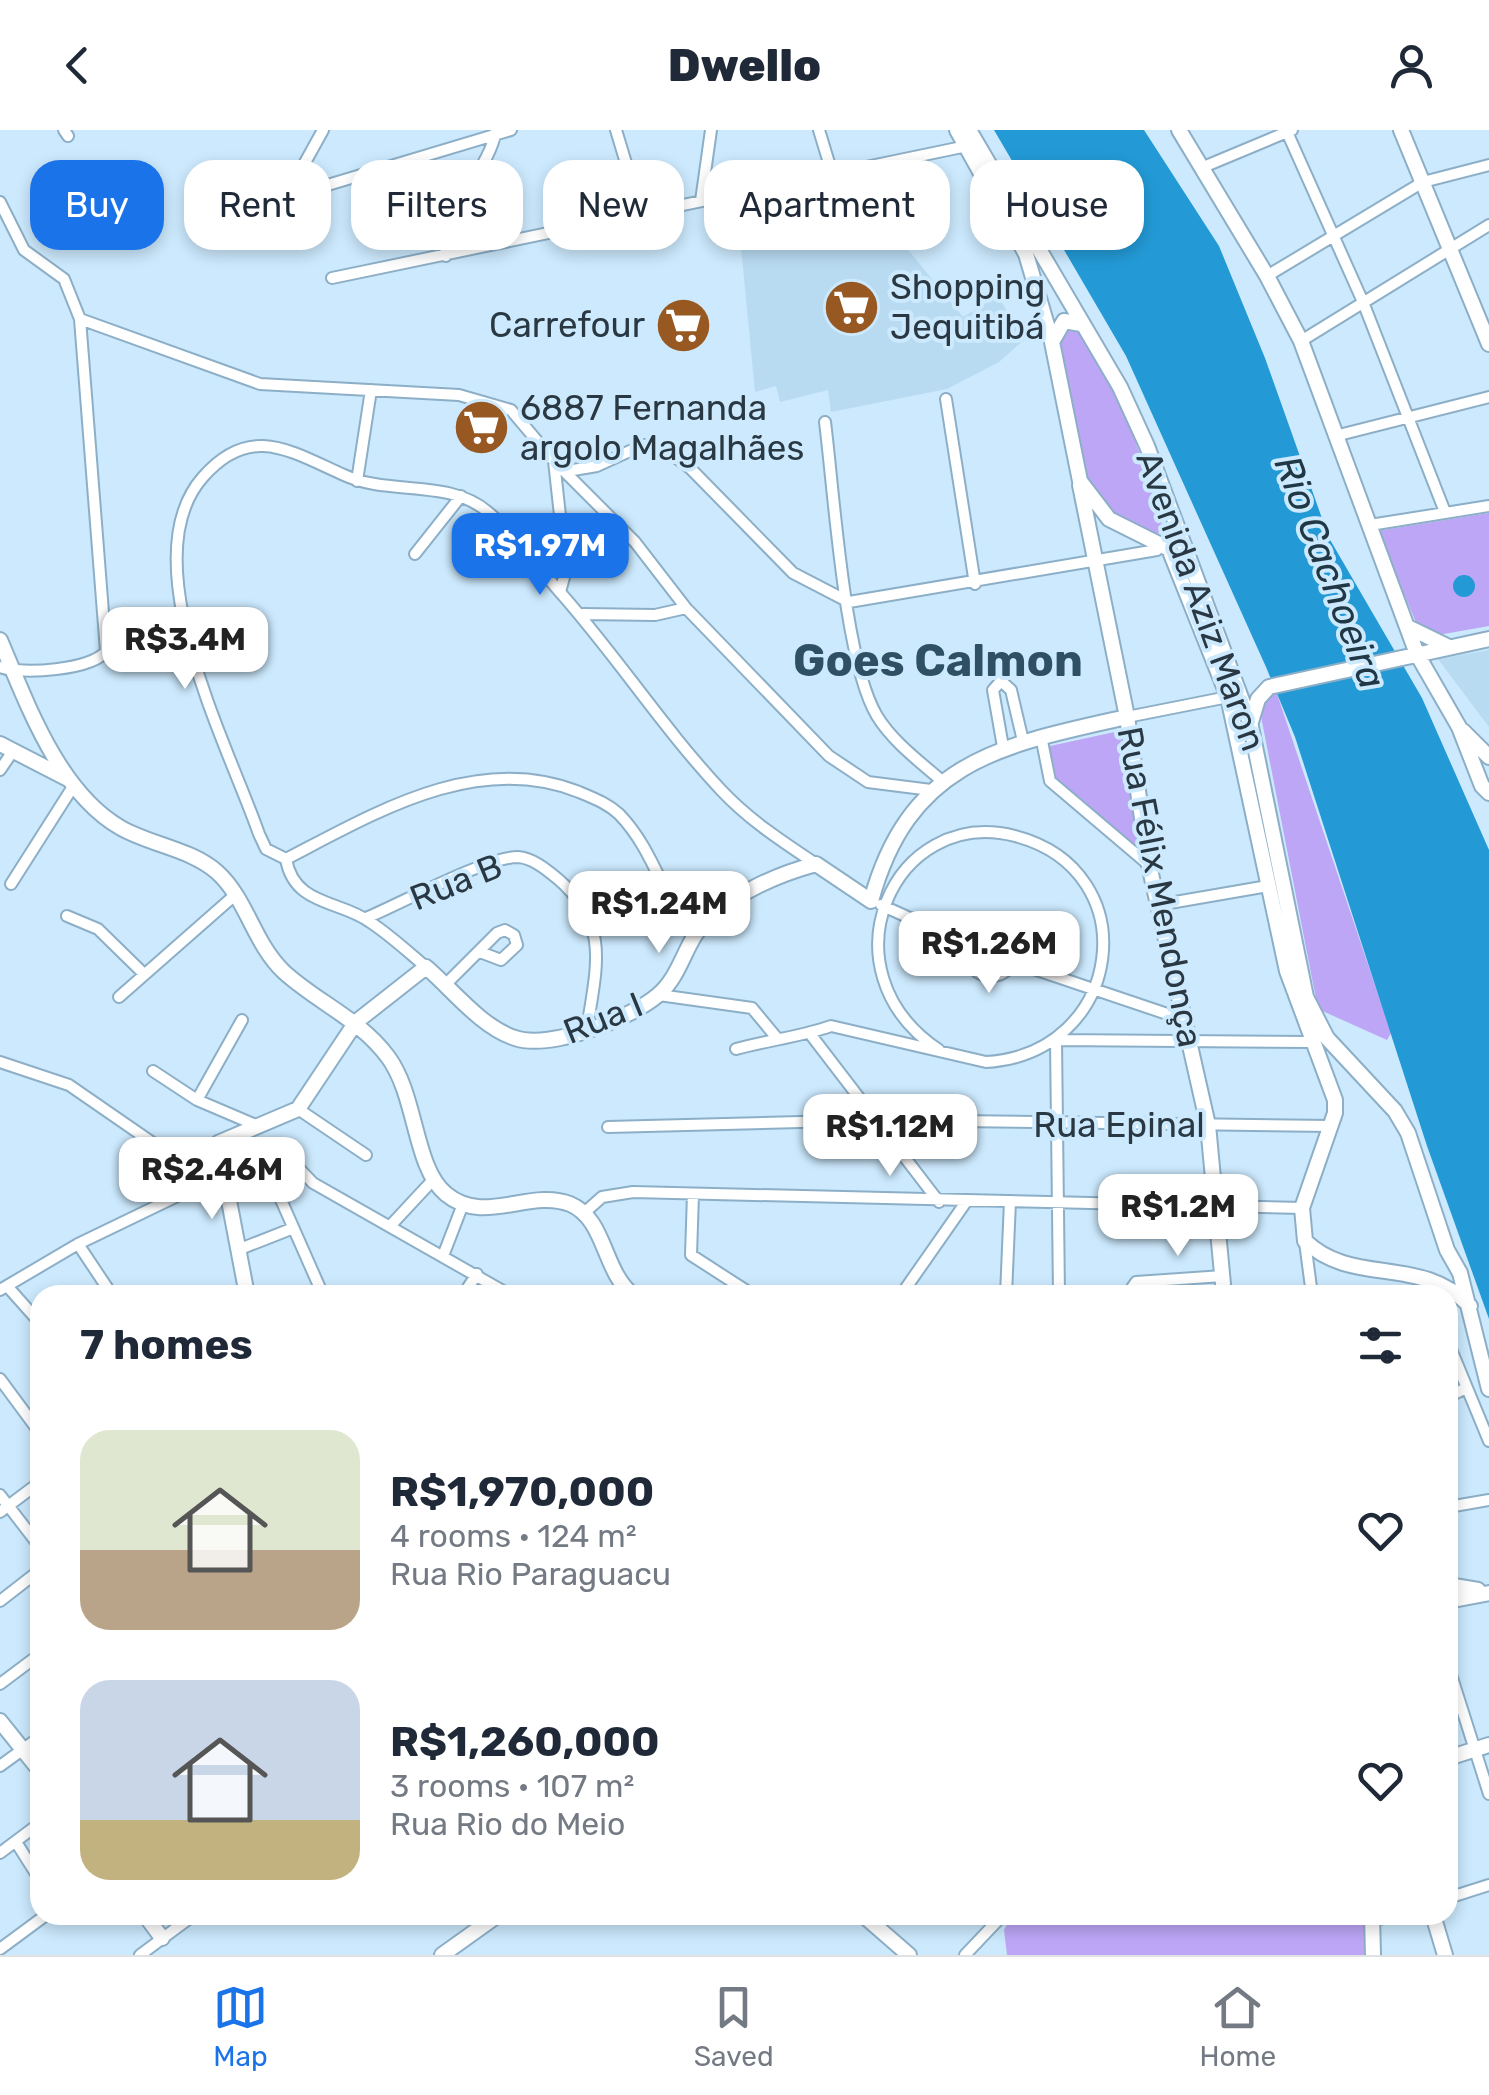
<!DOCTYPE html>
<meta charset="utf-8">
<style>
body{margin:0;font-family:Rubik,sans-serif;background:#f6f6f7;color:#1f2937;height:100vh;display:flex;flex-direction:column;font-size:38px;white-space:nowrap}
*{box-sizing:border-box;margin:0}
p{font-size:32px;color:#747a83}
.icon{flex:none;width:55px;height:55px;fill:none;stroke:currentColor;stroke-width:2;stroke-linecap:round;stroke-linejoin:round}
.map{position:relative;flex:1;overflow:hidden}
.sheet{position:absolute;left:30px;top:1155px;width:1428px;height:640px;display:flex;flex-direction:column;background:#fff;border-radius:30px;box-shadow:0 5px 15px #0003}
.sheet>*{flex:none}
.banner{position:absolute;left:30px;top:30px;width:1430px;height:90px;display:flex;gap:20px}
.price{position:absolute;translate:-50% -85px;padding:0 22px;border-radius:20px;background:#fff;color:#222;font-size:32px;line-height:65px;filter:drop-shadow(0 2px 5px #0008)}
.price::after{content:'';position:absolute;left:50%;top:60px;width:30px;height:22px;margin-left:-15px;background:inherit;clip-path:polygon(0 0,100% 0,50% 100%)}
.price.on{background:#1a73e8;color:#fff}
ul{padding:0;list-style:none}
li{display:flex;align-items:center;gap:30px;height:250px;padding:0 50px}
li span{display:grid;place-items:center;flex:none;width:280px;height:200px;border-radius:30px;color:#555}
li>.icon{margin-inline-start:auto}
span .icon{width:120px;height:120px;fill:#fffc;stroke-width:1}
li b{font-size:42px}
h2{display:flex;justify-content:space-between;align-items:center;height:120px;padding:0 50px;font-size:42px}
.tag{padding:0 35px;border-radius:30px;background:#fff;box-shadow:0 5px 15px #0003;font-size:35px;line-height:90px}
.tag.on{background:#1a73e8;color:#fff}
header{display:flex;justify-content:space-between;align-items:center;height:130px;padding:0 50px;background:#fff;font-size:45px;font-weight:800}
.tab-bar{display:flex;justify-content:space-around;align-items:center;height:140px;border-top:2px solid #e0e1e3;background:#fff;font-size:28px;color:#747a83}
.tab-bar a{display:grid;justify-items:center;gap:5px}
.tab-bar .on{color:#1a73e8}
.map>svg:first-child{display:block}
</style>
<header><svg class="icon" aria-label="back" viewBox="0 0 24 24"><path d="M15 5l-7 7 7 7"/></svg>Dwello<svg class="icon" aria-label="person" viewBox="0 0 24 24"><circle cx="12" cy="8" r="4"/><path d="M4 21q1-7 8-7t8 7"/></svg></header>
<div class="map">
<svg width="1489" height="1825" viewBox="0 0 1489 1825">
<rect width="100%" height="100%" fill="#cce9fd"/>
<!-- built -->
<path fill="#b9dbf2" d="M839,52L877,59L904,56L915,88L905,116L963,187L998,166L1024,210L999,232L947,259L831,282L828,260L780,272L776,256L755,262L741,117L791,107L796,121L811,74Z
M1489,520V597L1438,529Z"/>
<!-- green -->
<path fill="#bda6f6" d="M1076,199L1113,252L1163,385L1160,403C1127,408 1097,375 1082,347C1070,324 1057,226 1061,200Z
M1489,383V496L1438,505L1418,497L1377,401Z
M1277,564L1391,903L1387,910L1318,879L1258,571Z
M1119,601L1143,724L1047,642L1041,618Z
M1012,1785H1365V1825H1007L1004,1800Z"/>
<!-- water -->
<path fill="#239ad6" d="M994,0H1144L1219,116L1265,228L1329,408L1422,568L1489,720V1189L1427,1016L1295,607L1266,537L1126,226Z
M1453 456a11 11 0 1 1 22 0a11 11 0 1 1-22 0Z"/>
<g fill="none" stroke-linecap="round" stroke-linejoin="round">
<defs>
<path id="street" d="M64,0L68,6
M323,0L297,47L296,57L301,63L511,0
M616,0L642,86
M819,0L833,46
M1287,2L1363,172L1445,382
M1201,38L1292,0
M701,71L711,0
M0,72L24,120L64,149L80,189L106,521C93,540 21,545 0,537
M446,126C439,78 489,44 496,0
M1267,146L1423,52L1489,35
M332,148L967,16
M80,189L260,254L459,265L511,280L554,331L635,412L686,478L829,626L868,652L931,660
M1301,211L1489,95
M946,269L975,454
M825,292C834,362 844,531 877,586C893,612 919,631 942,651
M1339,305L1489,267
M554,331L566,440L560,462
M567,341L597,336L643,315L663,318L691,339L793,443L849,472L1157,420
M357,351L371,260
M1370,395L1489,376
M415,424L461,366
M583,484L655,485L686,478
M1127,587L1228,567
M1041,606L1050,651L1149,735
M1003,617L993,560L1001,551L1011,560L1023,611
M0,640L13,621
M286,729L266,719L259,704C228,615 130,429 203,347C250,293 290,321 344,345C389,366 448,348 488,382C516,405 536,434 559,461C616,525 663,598 721,660C749,690 783,712 816,734
M286,729C375,683 477,621 579,662C593,668 607,673 619,684C654,720 663,768 693,807
M286,729C294,776 340,770 370,792C390,805 408,822 426,837
M11,754L74,655
M881,775L967,814
M1158,775L1268,756
M67,786L98,799L143,843
M366,788C400,774 486,727 518,727C533,728 547,740 558,749C611,795 596,838 587,899
M966 821a25 25 0 1 1 50 0a25 25 0 1 1-50 0Z
M1013,832L1182,889
M446,854L497,803L505,800L514,805L517,815L501,830L480,822
M659,865L752,878L776,907
M119,867L235,765
M811,905L939,1072
M1056,910L1059,1165
M1057,910L1310,912
M736,919C768,910 800,907 831,896L986,932C1123,924 1149,741 1015,706C894,675 819,840 939,920
M0,932L69,955L166,1022L200,1021L218,1013
M153,941L197,970L258,996
M197,970L242,890
M298,979L366,1025
M608,997L877,990L1331,996
M220,1025L251,1018L270,1026
M693,1064L691,1125L753,1165
M584,1083L602,1067L633,1062L1302,1078
M391,1095L432,1051
M1305,1112L1312,1165
M78,1114L112,1165
M240,1119L291,1099
M443,1126L463,1074
M7,1156L40,1193
M0,1160L78,1114L223,1044
M323,1165L267,1038L275,1023L287,1026L313,1053L510,1165
M463,1165L477,1144
M901,1165L966,1072
M1006,1165L1010,1071
M1127,1165L1136,1152L1223,1146
M1448,1212L1489,1311
M0,1249L40,1303
M1448,1267L1464,1259
M0,1365L40,1417
M1454,1376L1489,1370
M0,1382L40,1352
M0,1471L40,1440
M1448,1535L1489,1664
M0,1554L40,1524
M0,1636L40,1607
M16,1712L40,1750
M0,1723L40,1693
M1448,1768L1489,1755
M1373,1791L1393,1785
M0,1819L46,1785
M140,1825L194,1785
M965,1825L1003,1785"/>
<path id="secondary" d="M957,0L1026,124L1052,212L1080,351L1109,389L1169,419L1228,567L1287,841L1335,970V983L1302,1078L1305,1111C1353,1157 1420,1124 1470,1176
M969,0L1120,257L1147,316L1250,592L1306,867L1327,908L1395,981L1408,1003L1447,1120L1460,1143L1489,1259
M1179,0L1267,146L1301,211L1417,524L1459,597L1482,656L1489,663
M1401,0L1489,214
M1052,212L1064,191L1081,194
M1080,355L1127,587L1149,735L1208,995L1224,1165
M1410,498L1449,517
M0,510C27,573 58,662 121,698C151,715 191,719 217,742C247,769 254,814 284,842C318,873 360,889 388,927C417,966 414,1038 446,1064C484,1096 530,1058 570,1074C606,1089 603,1142 633,1165
M1251,592L1258,569L1269,557L1489,509
M1463,601L1489,627
M0,614L68,649
M247,1165L218,1013L298,979L356,892L426,837C453,860 481,897 515,908C550,920 630,889 658,865C682,845 685,810 708,789C737,762 779,744 816,734L871,771C909,631 1001,615 1127,587
M1448,1455L1478,1460
M1448,1471L1489,1463
M0,1591L40,1641
M1448,1628L1489,1615
M145,1785L162,1808
M863,1785L909,1825
M1372,1785L1373,1825
M1433,1785L1445,1825
M442,1825L498,1785"/>
</defs>
<!-- street casing -->
<use href="#street" stroke="#8cafc7" stroke-width="14"/>
<!-- secondary casing -->
<use href="#secondary" stroke="#8cafc7" stroke-width="18"/>
<!-- street -->
<use href="#street" stroke="#fff" stroke-width="10"/>
<!-- secondary -->
<use href="#secondary" stroke="#fff" stroke-width="14"/>
</g>
<!-- icons -->
<defs>
<symbol id="supermarket-disc" viewBox="-11 -11 22 22"><circle r="9.5" fill="#985822" stroke="#cce9fd"/><path d="M-6-5.5h2.5l.6 2H6L4.5 2H-2.5L-4.4-4H-6ZM-1.5 3.2a1.3 1.3 0 1 0 .1 0ZM3 3.2a1.3 1.3 0 1 0 .1 0Z" fill="#fff"/></symbol>
</defs>
<g fill-rule="evenodd">
<use href="#supermarket-disc" x="820" y="146" width="63" height="63"/>
<use href="#supermarket-disc" x="652" y="164" width="63" height="63"/>
<use href="#supermarket-disc" x="450" y="266" width="63" height="63"/>
</g>
<g text-anchor="middle" stroke-width="8" stroke-linejoin="round" paint-order="stroke">
<!-- poi labels -->
<g font-size="35" fill="#293842" stroke="#cce9fd" text-anchor="start">
<text x="890" y="169">Shopping<tspan x="890" dy="40">Jequitibá</tspan></text>
<text x="645" y="207" text-anchor="end">Carrefour</text>
<text x="520" y="290">6887 Fernanda<tspan x="520" dy="40">argolo Magalhães</tspan></text>
</g>
<!-- street labels -->
<g font-size="35" fill="#293842" stroke="#cce9fd">
<text transform="translate(1201 471) rotate(70)" y="12">Avenida Aziz Maron</text>
<text transform="translate(456 752) rotate(-22)" y="12">Rua B</text>
<text transform="translate(1160 757) rotate(79)" y="12">Rua Félix Mendonça</text>
<text transform="translate(603 888) rotate(-22)" y="12">Rua I</text>
<text x="1119" y="1007">Rua Epinal</text>
</g>
<!-- water labels -->
<g font-size="38" font-style="italic" fill="#203846" stroke="#cce9fd">
<text transform="translate(1330 442) rotate(69)" y="13">Rio Cachoeira</text>
</g>
<!-- district labels -->
<g font-size="45" font-weight="bold" fill="#2f5064" stroke="#cce9fd">
<text x="938" y="546">Goes Calmon</text>
</g>
</g>
</svg>
<b class="price on" style="left:540px;top:468px">R$1.97M</b>
<b class="price" style="left:185px;top:562px">R$3.4M</b>
<b class="price" style="left:659px;top:826px">R$1.24M</b>
<b class="price" style="left:989px;top:866px">R$1.26M</b>
<b class="price" style="left:890px;top:1049px">R$1.12M</b>
<b class="price" style="left:212px;top:1092px">R$2.46M</b>
<b class="price" style="left:1178px;top:1129px">R$1.2M</b>
<div class="banner">
<a class="tag on">Buy</a>
<a class="tag">Rent</a>
<a class="tag">Filters</a>
<a class="tag">New</a>
<a class="tag">Apartment</a>
<a class="tag">House</a>
</div>
<section class="sheet">
<h2>7 homes<svg class="icon" aria-label="filters" viewBox="0 0 24 24"><path d="M4 7h16M4 17h16"/><circle cx="9" cy="7" r="2"/><circle cx="15" cy="17" r="2"/></svg></h2>
<ul>
<li><span style="background:linear-gradient(#dfe7d0 60%,#b9a48a 0)"><svg class="icon" aria-label="home" viewBox="0 0 24 24"><path d="M3 11l9-7 9 7M6 9v11h12V9"/></svg></span><div><b>R$1,970,000</b><p>4 rooms · 124 m²</p><p>Rua Rio Paraguacu</p></div><svg class="icon" aria-label="heart" viewBox="0 0 24 24"><path d="M12 20l-8-8c-3-5 5-10 8-4 3-6 11-1 8 4z"/></svg></li>
<li><span style="background:linear-gradient(#c9d6e8 70%,#c2b280 0)"><svg class="icon" aria-label="home" viewBox="0 0 24 24"><path d="M3 11l9-7 9 7M6 9v11h12V9"/></svg></span><div><b>R$1,260,000</b><p>3 rooms · 107 m²</p><p>Rua Rio do Meio</p></div><svg class="icon" aria-label="heart" viewBox="0 0 24 24"><path d="M12 20l-8-8c-3-5 5-10 8-4 3-6 11-1 8 4z"/></svg></li>
</ul>
</section>
</div>
<nav class="tab-bar">
<a class="on"><svg class="icon" aria-label="map" viewBox="0 0 24 24"><path d="M3 6l6-2 6 2 6-2v14l-6 2-6-2-6 2zM9 4v14M15 6v14"/></svg>Map</a>
<a><svg class="icon" aria-label="saved" viewBox="0 0 24 24"><path d="M7 4h10v16l-5-4-5 4z"/></svg>Saved</a>
<a><svg class="icon" aria-label="home" viewBox="0 0 24 24"><path d="M3 11l9-7 9 7M6 9v11h12V9"/></svg>Home</a>
</nav>
